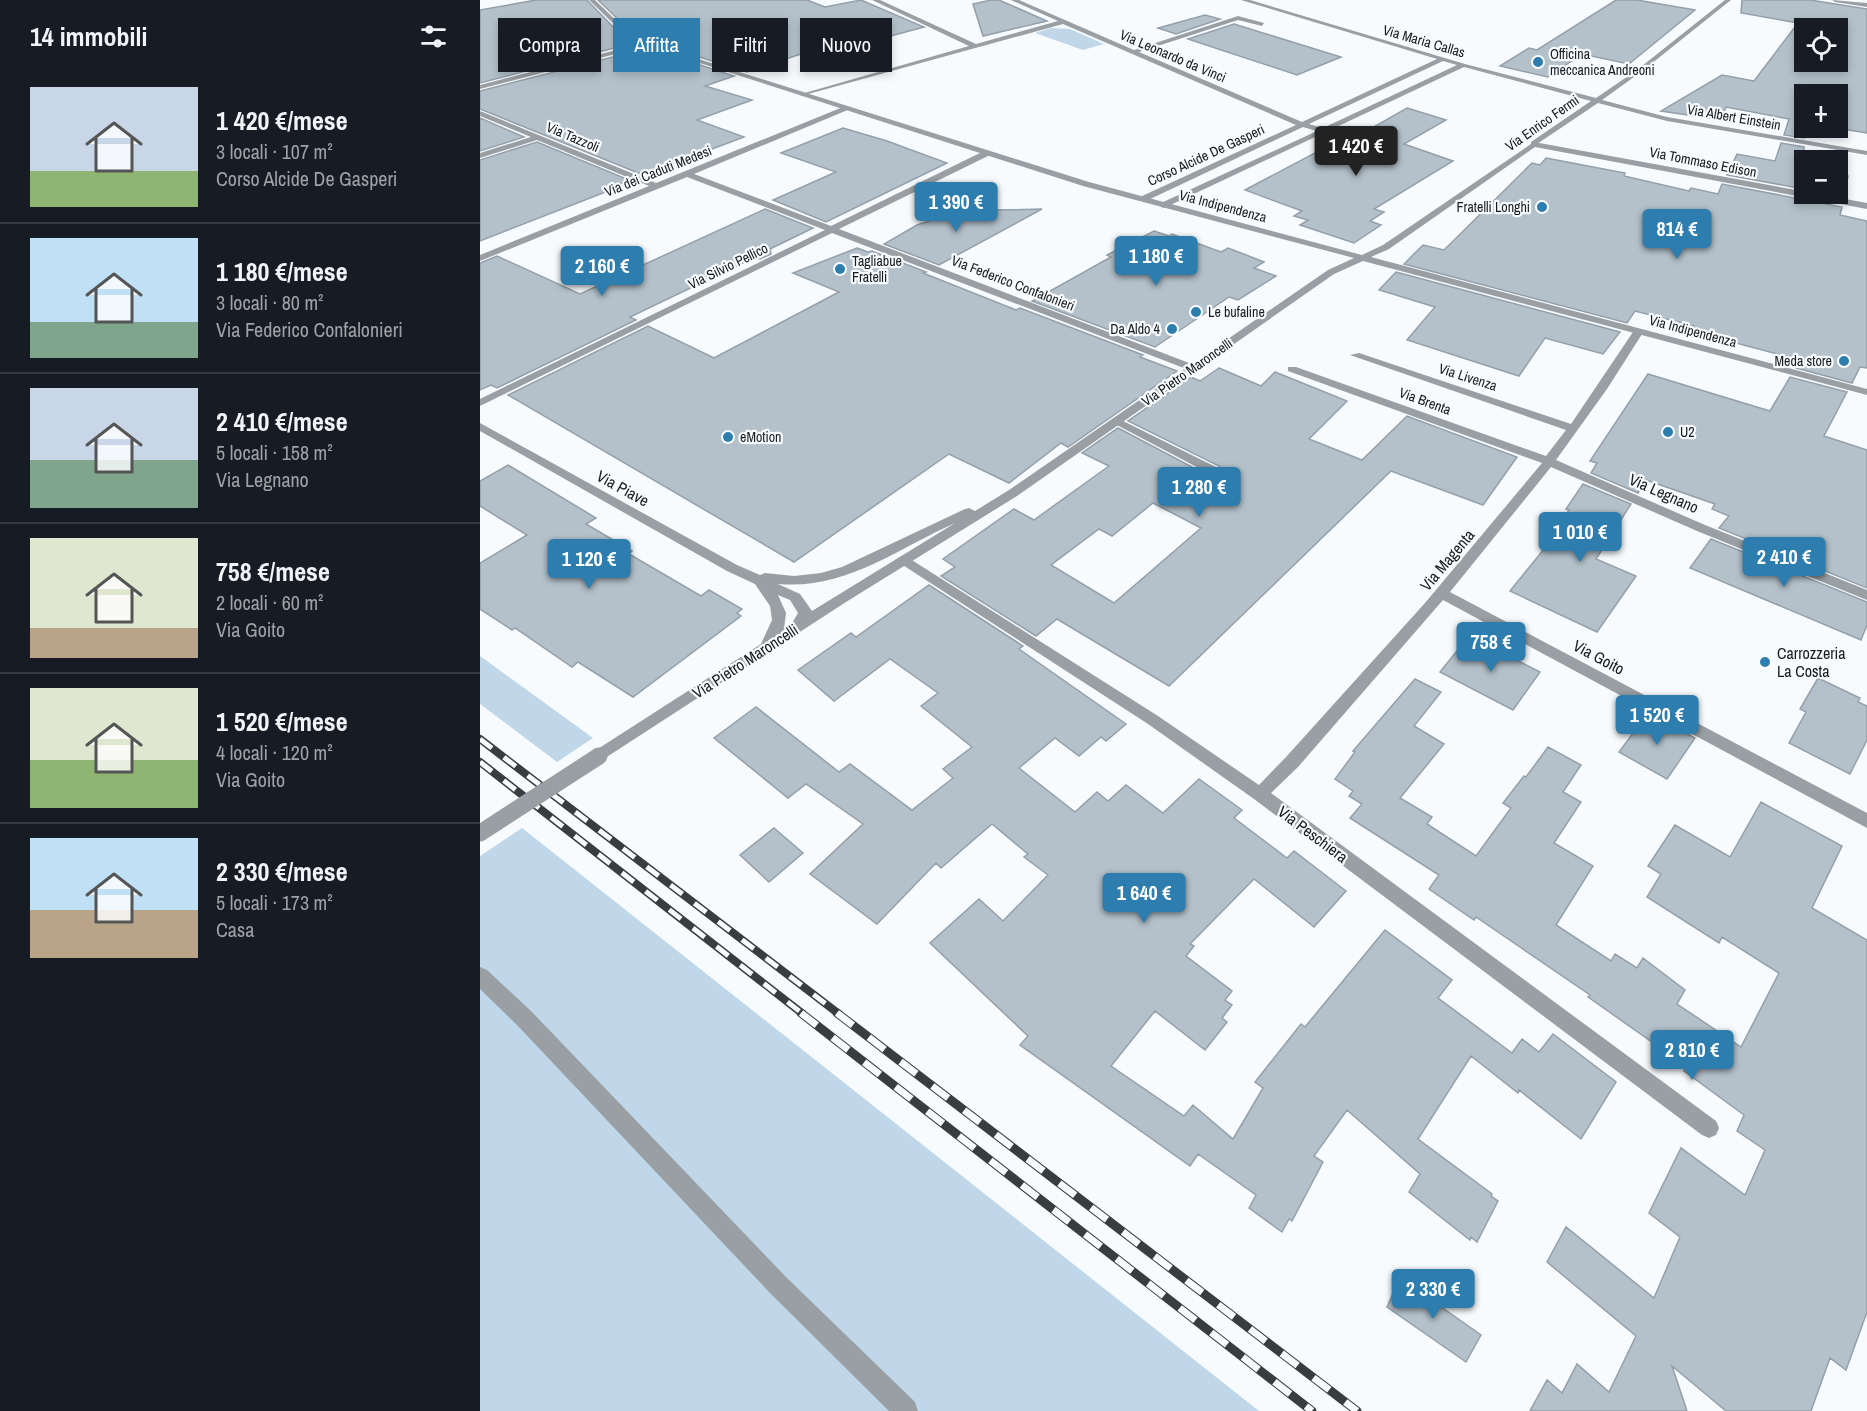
<!DOCTYPE html>
<html lang="it">
<meta charset="utf-8">
<style>
body{margin:0;font-family:"Archivo Narrow",sans-serif;background:#20242c;color:#f1f3f6;height:100vh;display:flex;flex-direction:column;font-size:22px;white-space:nowrap}
*{box-sizing:border-box;margin:0}
p{font-size:20px;color:#9ea1a6}
.icon{flex:none;width:33px;height:33px;fill:none;stroke:currentColor;stroke-width:2;stroke-linecap:round;stroke-linejoin:round}
.map{position:relative;flex:1;overflow:hidden}
.drawer{display:flex;flex-direction:column;background:#171b24;width:480px}
.drawer>*{flex:none}
.guide{position:absolute;left:18px;top:18px;width:570px;height:54px;display:flex;gap:12px}
.controls{position:absolute;left:1314px;top:18px;display:grid;gap:12px}
.controls a{display:grid;place-items:center;width:54px;height:54px;border-radius:0px;background:#171b24;box-shadow:0 3px 9px #0003;font-size:30px}
.price{position:absolute;translate:-50% -51px;padding:0 14px;border-radius:6px;background:#2d7dae;color:#fff;font-size:20px;line-height:39px;filter:drop-shadow(0 2px 3px #0008)}
.price::after{content:'';position:absolute;left:50%;top:36px;width:18px;height:14px;margin-left:-9px;background:inherit;clip-path:polygon(0 0,100% 0,50% 100%)}
.price.selected{background:#222;color:#fff}
ul{padding:0;list-style:none}
li{display:flex;align-items:center;gap:18px;height:150px;padding:0 30px}
li+li{border-top:2px solid #363941}
li span{display:grid;place-items:center;flex:none;width:168px;height:120px;border-radius:0px;color:#555}
li>.icon{margin-inline-start:auto}
span .icon{width:72px;height:72px;fill:#fffc;stroke-width:1}
li b{font-size:26px}
h2{display:flex;justify-content:space-between;align-items:center;height:72px;padding:0 30px;font-size:26px}
.pill{padding:0 21px;border-radius:0px;background:#171b24;box-shadow:0 3px 9px #0003;font-size:21px;line-height:54px}
.pill.selected{background:#2d7dae;color:#fff}
main{display:flex;flex:1;min-height:0}
.map>svg:first-child{display:block}
</style>
<main>
<section class="drawer">
<h2>14 immobili<svg class="icon" aria-label="filters" viewBox="0 0 24 24"><path d="M4 7h16M4 17h16"/><circle cx="9" cy="7" r="2"/><circle cx="15" cy="17" r="2"/></svg></h2>
<ul>
<li><span style="background:linear-gradient(#c9d6e8 70%,#8fb573 0)"><svg class="icon" aria-label="home" viewBox="0 0 24 24"><path d="M3 11l9-7 9 7M6 9v11h12V9"/></svg></span><div><b>1 420 €/mese</b><p>3 locali · 107 m²</p><p>Corso Alcide De Gasperi</p></div></li>
<li><span style="background:linear-gradient(#bfe0f5 70%,#7fa58c 0)"><svg class="icon" aria-label="home" viewBox="0 0 24 24"><path d="M3 11l9-7 9 7M6 9v11h12V9"/></svg></span><div><b>1 180 €/mese</b><p>3 locali · 80 m²</p><p>Via Federico Confalonieri</p></div></li>
<li><span style="background:linear-gradient(#c9d6e8 60%,#7fa58c 0)"><svg class="icon" aria-label="home" viewBox="0 0 24 24"><path d="M3 11l9-7 9 7M6 9v11h12V9"/></svg></span><div><b>2 410 €/mese</b><p>5 locali · 158 m²</p><p>Via Legnano</p></div></li>
<li><span style="background:linear-gradient(#dfe7d0 75%,#b9a48a 0)"><svg class="icon" aria-label="home" viewBox="0 0 24 24"><path d="M3 11l9-7 9 7M6 9v11h12V9"/></svg></span><div><b>758 €/mese</b><p>2 locali · 60 m²</p><p>Via Goito</p></div></li>
<li><span style="background:linear-gradient(#dfe7d0 60%,#8fb573 0)"><svg class="icon" aria-label="home" viewBox="0 0 24 24"><path d="M3 11l9-7 9 7M6 9v11h12V9"/></svg></span><div><b>1 520 €/mese</b><p>4 locali · 120 m²</p><p>Via Goito</p></div></li>
<li><span style="background:linear-gradient(#bfe0f5 60%,#b9a48a 0)"><svg class="icon" aria-label="home" viewBox="0 0 24 24"><path d="M3 11l9-7 9 7M6 9v11h12V9"/></svg></span><div><b>2 330 €/mese</b><p>5 locali · 173 m²</p><p>Casa</p></div></li>
</ul>
</section>
<div class="map">
<svg width="1387" height="1411" viewBox="0 0 1387 1411">
<rect width="100%" height="100%" fill="#f8fbfd"/>
<!-- green -->
<path fill="#bfd7e9" d="M571,28L590,29L624,44L603,50L555,33Z
M0,656L113,738L77,762L0,704Z
M42,828L779,1411H0V856Z"/>
<!-- building -->
<path fill="#b4c1cb" stroke="#93a0aa" stroke-width="1.5" fill-rule="evenodd" d="M56,0H107L141,35L157,42L0,83V10Z
M118,0H327L345,7L381,0L444,27L332,57L324,53L267,72L178,44L148,29Z
M511,0H519L567,21L503,36L493,4Z
M1136,0H1157L1215,10L1149,64L1102,54L1068,77L1020,66L1049,48L1057,50Z
M1262,0H1330L1387,9V133L1357,128L1358,94H1324V138L1304,135L1309,119L1246,107L1241,120L1181,111L1242,75L1274,81L1318,23L1261,13ZM1324,28H1358V62H1324Z
M725,15L740,19L696,34L678,28Z
M754,24L861,57L817,75L708,39Z
M168,48L254,76L225,86L272,100L217,120L264,137L163,175L0,109V91Z
M927,108L966,120L924,144L973,161L894,209L904,212L890,221L901,225L874,243L820,225L828,220L814,216L822,211L765,190L848,146L857,148Z
M0,118L44,137L0,151Z
M363,128L407,141L467,163L346,222L293,200L356,172L301,153Z
M57,142L149,180L125,190L128,191L0,241V160Z
M1301,143L1324,147V189L1247,175L1257,154L1295,161Z
M1066,158L1145,173L1144,176L1209,191L1211,188L1238,194L1242,184L1362,207L1360,215L1387,221V368L1380,367L1372,383L1316,368L1320,360L1211,331L1214,326L1155,311L1147,323L924,264L943,245L964,250L1052,163L1060,165Z
M1358,174L1368,176L1364,196L1348,194H1358Z
M285,209L333,228L290,249L291,254L280,259L275,257L150,317L156,320L17,388L11,385L0,390V263L17,256L100,294Z
M562,209L459,265L404,244L437,225L481,211Z
M674,231L689,236L692,234L741,252L748,248L761,253L784,262L774,268L796,276L758,300L749,297L675,347L552,301L631,257L627,255Z
M377,248L388,252L392,251L446,272L443,273L536,310L540,308L663,355L660,357L697,371L588,447L581,443L529,483L469,454L314,562L28,395L168,326L234,358L359,292L313,273Z
M916,272L1140,332L1123,354L1065,338L1039,376L927,340L955,307L899,290Z
M739,368L781,386L795,372L867,401L829,439L882,460L927,416L1037,457L1003,505L911,471L689,686L577,619L556,636L461,576L475,567L463,559L534,509L554,520L629,466L602,453L638,428L729,476L740,475L742,470L739,466L648,421L711,377L720,381ZM673,503L721,528L634,603L571,565L619,529L632,536Z
M1168,374L1290,411L1310,377L1367,392L1344,436L1387,450V588L1239,528L1249,516L1232,509L1235,504L1166,480L1158,493L1111,473L1117,463L1110,461Z
M28,465L116,518L106,524L152,551L149,554L221,596L229,590L262,609L257,613L261,616L153,697L98,662L92,667L35,628L32,630L0,609V563L47,535L0,506V481Z
M1103,484L1151,504L1116,559L1156,576L1117,632L1030,591L1086,522L1082,520L1089,510L1086,509Z
M1231,539L1387,602V625L1381,640L1210,568Z
M449,585L543,646L539,649L646,724L626,741L621,737L599,756L575,738L539,768L595,812L617,792L628,801L646,785L683,813L719,779L762,810L754,818L807,858L814,851L866,891L834,927L774,879L710,944L714,946L706,956L752,991L745,1000L752,1005L742,1018L747,1022L725,1050L675,1011L631,1066L704,1116L713,1105L753,1139L783,1088L775,1082L821,1024L825,1027L905,930L972,980L958,998L1032,1053L1042,1039L1059,1052L1073,1034L1136,1082L1101,1139L1039,1090L1038,1093L991,1056L938,1139L1012,1194L1011,1196L1018,1201L997,1242L991,1237L990,1240L929,1192L940,1174L867,1110L834,1156L843,1162L812,1221L809,1219L802,1232L769,1208L776,1195L718,1154L710,1166L540,1045L548,1036L450,943L499,899L523,921L568,875L544,857L548,854L512,824L461,868L456,863L397,924L330,874L383,824L326,784L308,798L234,738L276,707L359,772L370,764L432,810L473,778L463,769L492,747L441,706L458,693L410,659L354,701L318,670L371,633L376,637Z
M989,636L1060,672L1033,710L960,672Z
M1338,678L1380,698L1378,702L1387,706V740L1370,774L1309,743L1326,712L1320,709Z
M935,679L961,692L934,726L964,744L920,798L952,817L947,824L996,856L1031,808L1023,803L1044,776L1046,777L1068,747L1101,765L1083,792L1101,802L1074,843L1113,866L1076,925L1131,961L1135,954L1157,968L1163,958L1205,990L1197,1004L1261,1047L1299,973L1242,937L1239,943L1167,897L1181,874L1168,866L1195,825L1250,857L1281,802L1362,846L1332,908L1387,940V1312L1366,1370L1350,1358L1331,1411H1246L1192,1366L1207,1411H1050L1067,1380L1082,1393L1097,1364L1129,1392L1156,1336L1067,1262L1086,1227L1174,1298L1200,1237L1169,1213L1201,1148L1265,1195L1285,1150L1257,1131L1264,1115L1204,1071L1206,1066L1108,997L1110,995L996,917L994,920L949,889L959,875L870,818L882,804L869,796L873,791L855,779L875,752L873,751Z
M1168,713L1215,738L1187,779L1139,752Z
M294,828L323,853L289,882L260,855Z
M920,1278L1001,1335L986,1362L907,1307Z"/>
<g fill="none" stroke-linecap="round" stroke-linejoin="round">
<!-- minor -->
<path fill="#999fa3" fill-rule="evenodd" d="M392,0H400L496,44L578,21L531,0H539L654,50L758,16L784,23L782,26L758,20L659,52L822,122L957,59L761,0H770L985,64L1116,98L1157,70L1245,0H1251L1161,72L1122,100L1187,117L1387,151V155L1187,121L1118,103L1054,146H1051V142L1111,101L984,67L684,208L681,207V203L837,131L823,127L666,201H660V197L816,125L583,24L321,96V94L489,46ZM963,61L977,65L843,128L829,124Z
M1352,0L1387,3V7L1355,2Z
M168,42L170,45L0,89V85Z
M363,107L370,109L214,174L351,226L504,151H510V155L359,229L717,366V370H709L352,233L0,406V399L345,230L207,177L0,261V255L169,186L57,140L0,158V153L51,137L0,116V111L176,183Z
M1155,329L1164,331L1127,389L1076,460L1225,525L1387,590V600L1217,531L1071,467L970,592L1387,813V828L963,600L818,767L791,793L1236,1121L1239,1128L1236,1135L1229,1138L1222,1135L774,799L668,724L415,560L422,556L427,557L678,716L779,785L806,757L945,603L1062,463L808,371V367H816L1066,456L1086,430L870,355L879,353L1091,424Z
M637,418L738,468L740,471L738,474H730L633,423L631,421Z
M0,967L7,970L52,1012L307,1278L435,1402L438,1411H409L291,1294L38,1026L0,989Z"/>
<!-- tertiary -->
<path fill="#999fa3" fill-rule="evenodd" d="M109,0H115L147,31L177,46L609,182L882,255L903,245L1054,142L1387,203V209L1055,147L909,249L891,257L1387,389V395L883,261L854,274L537,496L366,602L119,762L113,760L111,756L113,752L281,644L292,620L290,606L275,584L247,571L0,431V423L257,565L280,575L285,573L314,576L341,573L362,567L485,509L489,508L495,511L529,490L848,270L874,258L603,186L173,48L143,33ZM475,523L332,611L320,594L298,584C365,590 417,549 475,523ZM298,595L310,600L318,613L311,625L304,629L306,613Z"/>
<defs>
<path id="rail-far1" d="M0,739L359,1014
M0,762L323,1014"/>
<path id="rail" d="M321,1013L832,1411
M357,1013L877,1411"/>
</defs>
<!-- rail-far1 casing -->
<use href="#rail-far1" stroke="#383d40" stroke-width="8"/>
<!-- rail casing -->
<use href="#rail" stroke="#383d40" stroke-width="9"/>
<!-- rail-far1 -->
<use href="#rail-far1" stroke="#f8fbfd" stroke-width="5" stroke-dasharray="15" stroke-linecap="butt"/>
<!-- rail -->
<use href="#rail" stroke="#f8fbfd" stroke-width="7" stroke-dasharray="20" stroke-linecap="butt"/>
<!-- tertiary-bridge -->
<path stroke="#999fa3" stroke-width="17" d="M0,833L119,756"/>
</g>
<!-- markers -->
<g fill="#2d7dae" stroke="#f8fbfd" stroke-width="2">
<circle cx="1058" cy="62" r="6"/>
<circle cx="1062" cy="207" r="6"/>
<circle cx="360" cy="269" r="6"/>
<circle cx="716" cy="312" r="6"/>
<circle cx="692" cy="329" r="6"/>
<circle cx="1364" cy="361" r="6"/>
<circle cx="1188" cy="432" r="6"/>
<circle cx="248" cy="437" r="6"/>
<circle cx="1285" cy="662" r="6"/>
</g>
<g text-anchor="middle" stroke-width="4.5" stroke-linejoin="round" paint-order="stroke">
<!-- far-street labels -->
<g font-size="14" fill="#161b1e" stroke="#f8fbfd">
<text transform="translate(944 41) rotate(16)" y="5">Via Maria Callas</text>
<text transform="translate(693 56) rotate(23)" y="5">Via Leonardo da Vinci</text>
<text transform="translate(1254 117) rotate(10)" y="5">Via Albert Einstein</text>
<text transform="translate(1062 123) rotate(-35)" y="5">Via Enrico Fermi</text>
<text transform="translate(93 137) rotate(23)" y="5">Via Tazzoli</text>
<text transform="translate(726 155) rotate(-25)" y="5">Corso Alcide De Gasperi</text>
<text transform="translate(1223 162) rotate(11)" y="5">Via Tommaso Edison</text>
<text transform="translate(178 171) rotate(-22)" y="5">Via dei Caduti Medesi</text>
<text transform="translate(743 206) rotate(15)" y="5">Via Indipendenza</text>
<text transform="translate(248 266) rotate(-26)" y="5">Via Silvio Pellico</text>
<text transform="translate(533 283) rotate(21)" y="5">Via Federico Confalonieri</text>
<text transform="translate(1213 331) rotate(15)" y="5">Via Indipendenza</text>
<text transform="translate(707 372) rotate(-35)" y="5">Via Pietro Maroncelli</text>
<text transform="translate(988 377) rotate(18)" y="5">Via Livenza</text>
<text transform="translate(945 401) rotate(20)" y="5">Via Brenta</text>
</g>
<!-- far-poi labels -->
<g font-size="14" fill="#161b1e" stroke="#f8fbfd" text-anchor="start">
<text x="1070" y="59">Officina<tspan x="1070" dy="16">meccanica Andreoni</tspan></text>
<text x="1050" y="212" text-anchor="end">Fratelli Longhi</text>
<text x="372" y="266">Tagliabue<tspan x="372" dy="16">Fratelli</tspan></text>
<text x="728" y="317">Le bufaline</text>
<text x="680" y="334" text-anchor="end">Da Aldo 4</text>
<text x="1352" y="366" text-anchor="end">Meda store</text>
<text x="1200" y="437">U2</text>
<text x="260" y="442">eMotion</text>
</g>
<!-- street labels -->
<g font-size="16" fill="#161b1e" stroke="#f8fbfd">
<text transform="translate(143 488) rotate(29)" y="6">Via Piave</text>
<text transform="translate(1184 493) rotate(24)" y="6">Via Legnano</text>
<text transform="translate(967 560) rotate(-50)" y="6">Via Magenta</text>
<text transform="translate(1119 657) rotate(28)" y="6">Via Goito</text>
<text transform="translate(265 661) rotate(-33)" y="6">Via Pietro Maroncelli</text>
<text transform="translate(833 834) rotate(37)" y="6">Via Peschiera</text>
</g>
<!-- poi labels -->
<g font-size="16" fill="#161b1e" stroke="#f8fbfd" text-anchor="start">
<text x="1297" y="659">Carrozzeria<tspan x="1297" dy="18">La Costa</tspan></text>
</g>
</g>
</svg>
<div class="controls">
<a><svg class="icon" aria-label="locate" viewBox="0 0 24 24"><circle cx="12" cy="12" r="6"/><path d="M12 2v4M12 18v4M2 12h4M18 12h4"/></svg></a>
<a>+</a>
<a>−</a>
</div>
<b class="price selected" style="left:876px;top:177px">1 420 €</b>
<b class="price" style="left:476px;top:233px">1 390 €</b>
<b class="price" style="left:1197px;top:260px">814 €</b>
<b class="price" style="left:676px;top:287px">1 180 €</b>
<b class="price" style="left:122px;top:297px">2 160 €</b>
<b class="price" style="left:719px;top:518px">1 280 €</b>
<b class="price" style="left:1100px;top:563px">1 010 €</b>
<b class="price" style="left:1304px;top:588px">2 410 €</b>
<b class="price" style="left:109px;top:590px">1 120 €</b>
<b class="price" style="left:1011px;top:673px">758 €</b>
<b class="price" style="left:1177px;top:746px">1 520 €</b>
<b class="price" style="left:664px;top:924px">1 640 €</b>
<b class="price" style="left:1212px;top:1081px">2 810 €</b>
<b class="price" style="left:953px;top:1320px">2 330 €</b>
<div class="guide">
<a class="pill">Compra</a>
<a class="pill selected">Affitta</a>
<a class="pill">Filtri</a>
<a class="pill">Nuovo</a>
</div>
</div>
</main>
